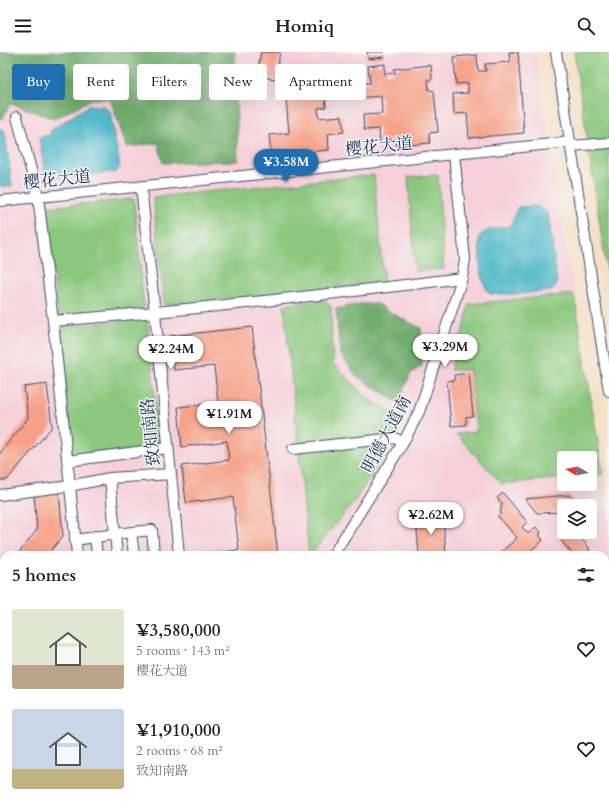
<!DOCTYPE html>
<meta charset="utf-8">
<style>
body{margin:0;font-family:Cardo,"Noto Serif SC",serif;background:#f2f2f2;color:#222;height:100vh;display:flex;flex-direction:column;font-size:15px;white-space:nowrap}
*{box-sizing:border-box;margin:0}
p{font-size:13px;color:#767676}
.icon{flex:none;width:22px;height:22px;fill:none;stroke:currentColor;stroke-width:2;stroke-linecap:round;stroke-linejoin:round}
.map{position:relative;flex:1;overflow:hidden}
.sheet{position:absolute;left:0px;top:499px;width:609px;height:256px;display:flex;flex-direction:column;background:#fff;border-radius:12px 12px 0 0;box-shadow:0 4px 16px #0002}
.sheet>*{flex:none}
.guide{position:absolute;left:12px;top:12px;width:400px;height:36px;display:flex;gap:8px}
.needle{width:26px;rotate:279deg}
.fabs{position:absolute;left:557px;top:399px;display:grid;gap:8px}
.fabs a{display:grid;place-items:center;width:40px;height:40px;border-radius:4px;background:#fff;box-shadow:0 4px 16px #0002;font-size:20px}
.price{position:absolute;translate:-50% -34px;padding:0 9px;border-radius:14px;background:#fff;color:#222;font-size:13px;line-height:26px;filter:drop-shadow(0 1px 2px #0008)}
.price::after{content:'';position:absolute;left:50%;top:24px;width:12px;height:9px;margin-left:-6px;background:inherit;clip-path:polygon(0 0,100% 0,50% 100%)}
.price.current{background:#1f6fb2;color:#fff}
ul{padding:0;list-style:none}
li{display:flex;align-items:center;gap:12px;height:100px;padding:0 12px}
li span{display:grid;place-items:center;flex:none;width:112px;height:80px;border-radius:4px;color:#555}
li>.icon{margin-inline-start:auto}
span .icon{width:48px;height:48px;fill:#fffc;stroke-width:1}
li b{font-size:17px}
h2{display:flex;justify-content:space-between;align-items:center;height:48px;padding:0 12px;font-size:17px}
.tag{padding:0 14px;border-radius:4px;background:#fff;box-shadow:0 4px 16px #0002;font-size:14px;line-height:36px}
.tag.current{background:#1f6fb2;color:#fff}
header{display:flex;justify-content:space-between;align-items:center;height:52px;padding:0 12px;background:#fff;font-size:18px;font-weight:600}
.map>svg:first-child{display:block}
</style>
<header><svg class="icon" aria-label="menu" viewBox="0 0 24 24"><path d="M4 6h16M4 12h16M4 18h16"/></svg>Homiq<svg class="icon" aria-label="search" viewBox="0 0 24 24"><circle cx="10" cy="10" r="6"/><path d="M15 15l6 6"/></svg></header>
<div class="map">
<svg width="609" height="755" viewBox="0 0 609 755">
<rect width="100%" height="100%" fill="#f6f6f2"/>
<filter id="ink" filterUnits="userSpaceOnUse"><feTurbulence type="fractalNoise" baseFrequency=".025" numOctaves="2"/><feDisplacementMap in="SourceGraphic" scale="8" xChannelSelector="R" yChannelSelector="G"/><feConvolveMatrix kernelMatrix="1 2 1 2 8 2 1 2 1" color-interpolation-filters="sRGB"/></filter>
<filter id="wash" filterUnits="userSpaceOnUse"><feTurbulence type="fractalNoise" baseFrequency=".012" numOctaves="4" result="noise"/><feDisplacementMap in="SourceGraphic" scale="16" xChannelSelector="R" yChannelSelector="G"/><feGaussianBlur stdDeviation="0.9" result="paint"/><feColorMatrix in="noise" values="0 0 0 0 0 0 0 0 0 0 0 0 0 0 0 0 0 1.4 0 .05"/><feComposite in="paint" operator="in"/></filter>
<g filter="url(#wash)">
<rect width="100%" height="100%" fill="#f4e0c6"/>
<!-- built -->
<path fill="#f6cfd8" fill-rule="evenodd" d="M0,0H535L609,457V755H0ZM564,406H590V432H564ZM564,454H590V480H564ZM4,503H605V751H4Z"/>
<!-- green -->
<path fill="#8bc77d" stroke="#537b6e" d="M574,0H609V234Z
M374,123L384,231L164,253L153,145Z
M438,123L444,217L415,219L408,125Z
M134,147L144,257L58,265L47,155Z
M574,242L603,422L590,423V406H564V426L502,432L456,382L476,380L470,318H450L465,272L469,252Z
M325,248L331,255L333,311L370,348L403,366L390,393L355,449L310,503H309L284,253Z
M147,266L160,395L72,405L59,275Z
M492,751H553L554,755H453Z"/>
<!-- forest -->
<path fill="#70ac6c" stroke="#466e65" d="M0,0H235L238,109L163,111L158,91L127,95L110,47H92L54,67L11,51L2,67L0,66Z
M359,252H378L389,260L421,276L422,314L411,321L398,350L356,324L340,301L336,257Z
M44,751H191V755H44Z"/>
<!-- water -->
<path fill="#4bb7c7" stroke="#337392" d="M89,53L104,54L110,59L120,115L116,120L50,126L45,123L39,85L51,83L50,79Z
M0,76L5,80L12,134H0Z
M537,154L548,161L557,229L555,236L550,239L517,242H490C478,227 480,204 479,185C486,176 499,176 510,174C514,168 515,161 518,155Z"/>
<g id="blocks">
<!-- building -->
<path fill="#f6a087" d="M261,0H280L275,27L257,24Z
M367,0H383L384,5L368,7Z
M509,0H518L524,81L469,86L467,61L454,62L453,42L468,41V31L456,32L454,5L477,3L478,19H486L485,12L510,10Z
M385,12V22L395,21L394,17L431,13L432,27L428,28L429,38L434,39L438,80L429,81L430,91L397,94L396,87L386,88V91L380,92L379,77L364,78L363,63L382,62L381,44L358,46L357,32L370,31L368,14Z
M325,16L326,27L336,26L337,38L325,39L326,55L318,56L319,66L342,64L344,80L328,82L329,98L271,103L269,83L289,81L285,35L313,33L312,18Z
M252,275L278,503H206V502L239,498L233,445L186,451L182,414L229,408L227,389L182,395L178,355L218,351L214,314L174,318L170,284Z
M469,321L473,364L466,365V373L451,374L447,329L455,328L454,323Z
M47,332L52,375L7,428H0V401L28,366L24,335Z
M59,440L63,484L47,503H17L37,478L34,442Z
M503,441L527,470L522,475L528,482L536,475L541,481L539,483L543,488L526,503H504L501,500L517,486L498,464L501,461L500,459L502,457L500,455L503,453L497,446Z
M569,443L579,454H564V460L537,461L525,447Z
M443,465L446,503H419L416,467Z
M568,480H578L577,481L589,496L590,503H573L560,487Z
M4,545V577H3L0,546Z
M605,632L609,637V665L605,661Z
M0,640H4V682H3L0,655Z
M226,751H331L332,755H227Z"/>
</g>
</g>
<g filter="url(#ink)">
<use href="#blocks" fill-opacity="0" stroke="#3c4a6e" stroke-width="1"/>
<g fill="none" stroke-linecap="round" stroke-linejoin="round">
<defs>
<path id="minor" d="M556,0L609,339
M17,65L38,144L53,269L77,503
M571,94L609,91
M141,135L155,261L179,503
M0,149L570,90
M53,269C190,258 326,243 462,226
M293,397L395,386L403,391
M67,409L168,396
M0,443L69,434L110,426
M131,480L134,503
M95,484L97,503
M75,488L115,482L117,503
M154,503L152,478L115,482L110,426L171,422
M333,503L403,391L419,360L462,226L465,207L454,102
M0,699L4,698
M202,751V755
M347,751V755"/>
</defs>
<!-- minor casing -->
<use href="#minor" stroke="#3c4a6e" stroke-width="12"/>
<!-- minor -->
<use href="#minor" stroke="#fff" stroke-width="10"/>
</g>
</g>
<g text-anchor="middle" stroke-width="3" stroke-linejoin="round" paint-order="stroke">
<!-- street labels -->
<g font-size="17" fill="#1b2f5e" stroke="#f6f6f2">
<text transform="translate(379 94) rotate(-6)" y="6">樱花大道</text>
<text transform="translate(57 127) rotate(-6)" y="6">樱花大道</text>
<text transform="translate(150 380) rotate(-96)" y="6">致知南路</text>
<text transform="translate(386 382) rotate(-62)" y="6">明德大道南</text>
</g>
</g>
</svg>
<div class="fabs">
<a><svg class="needle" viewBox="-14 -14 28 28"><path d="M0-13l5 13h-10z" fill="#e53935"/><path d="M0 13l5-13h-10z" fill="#767676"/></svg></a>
<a><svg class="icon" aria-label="layers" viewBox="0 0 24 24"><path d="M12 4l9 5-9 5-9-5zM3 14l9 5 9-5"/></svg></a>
</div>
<b class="price current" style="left:286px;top:131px">¥3.58M</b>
<b class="price" style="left:445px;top:316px">¥3.29M</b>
<b class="price" style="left:171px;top:318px">¥2.24M</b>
<b class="price" style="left:229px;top:383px">¥1.91M</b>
<b class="price" style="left:431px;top:484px">¥2.62M</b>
<div class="guide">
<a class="tag current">Buy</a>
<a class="tag">Rent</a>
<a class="tag">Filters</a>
<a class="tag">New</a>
<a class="tag">Apartment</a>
</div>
<section class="sheet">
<h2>5 homes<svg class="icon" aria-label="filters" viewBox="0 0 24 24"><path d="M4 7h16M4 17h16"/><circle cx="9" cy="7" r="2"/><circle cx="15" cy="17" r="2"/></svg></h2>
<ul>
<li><span style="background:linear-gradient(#dfe7d0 70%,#b9a48a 0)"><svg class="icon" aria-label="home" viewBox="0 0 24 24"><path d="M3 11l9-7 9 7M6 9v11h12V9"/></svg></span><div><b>¥3,580,000</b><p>5 rooms · 143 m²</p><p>樱花大道</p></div><svg class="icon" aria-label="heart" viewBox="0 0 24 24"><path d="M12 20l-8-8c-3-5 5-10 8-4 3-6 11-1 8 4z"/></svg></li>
<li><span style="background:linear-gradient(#c9d6e8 75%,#c2b280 0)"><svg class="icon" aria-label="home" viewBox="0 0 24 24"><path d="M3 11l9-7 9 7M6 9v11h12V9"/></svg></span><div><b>¥1,910,000</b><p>2 rooms · 68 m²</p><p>致知南路</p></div><svg class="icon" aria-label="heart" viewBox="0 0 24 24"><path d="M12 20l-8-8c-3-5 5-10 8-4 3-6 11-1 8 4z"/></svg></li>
</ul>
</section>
</div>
